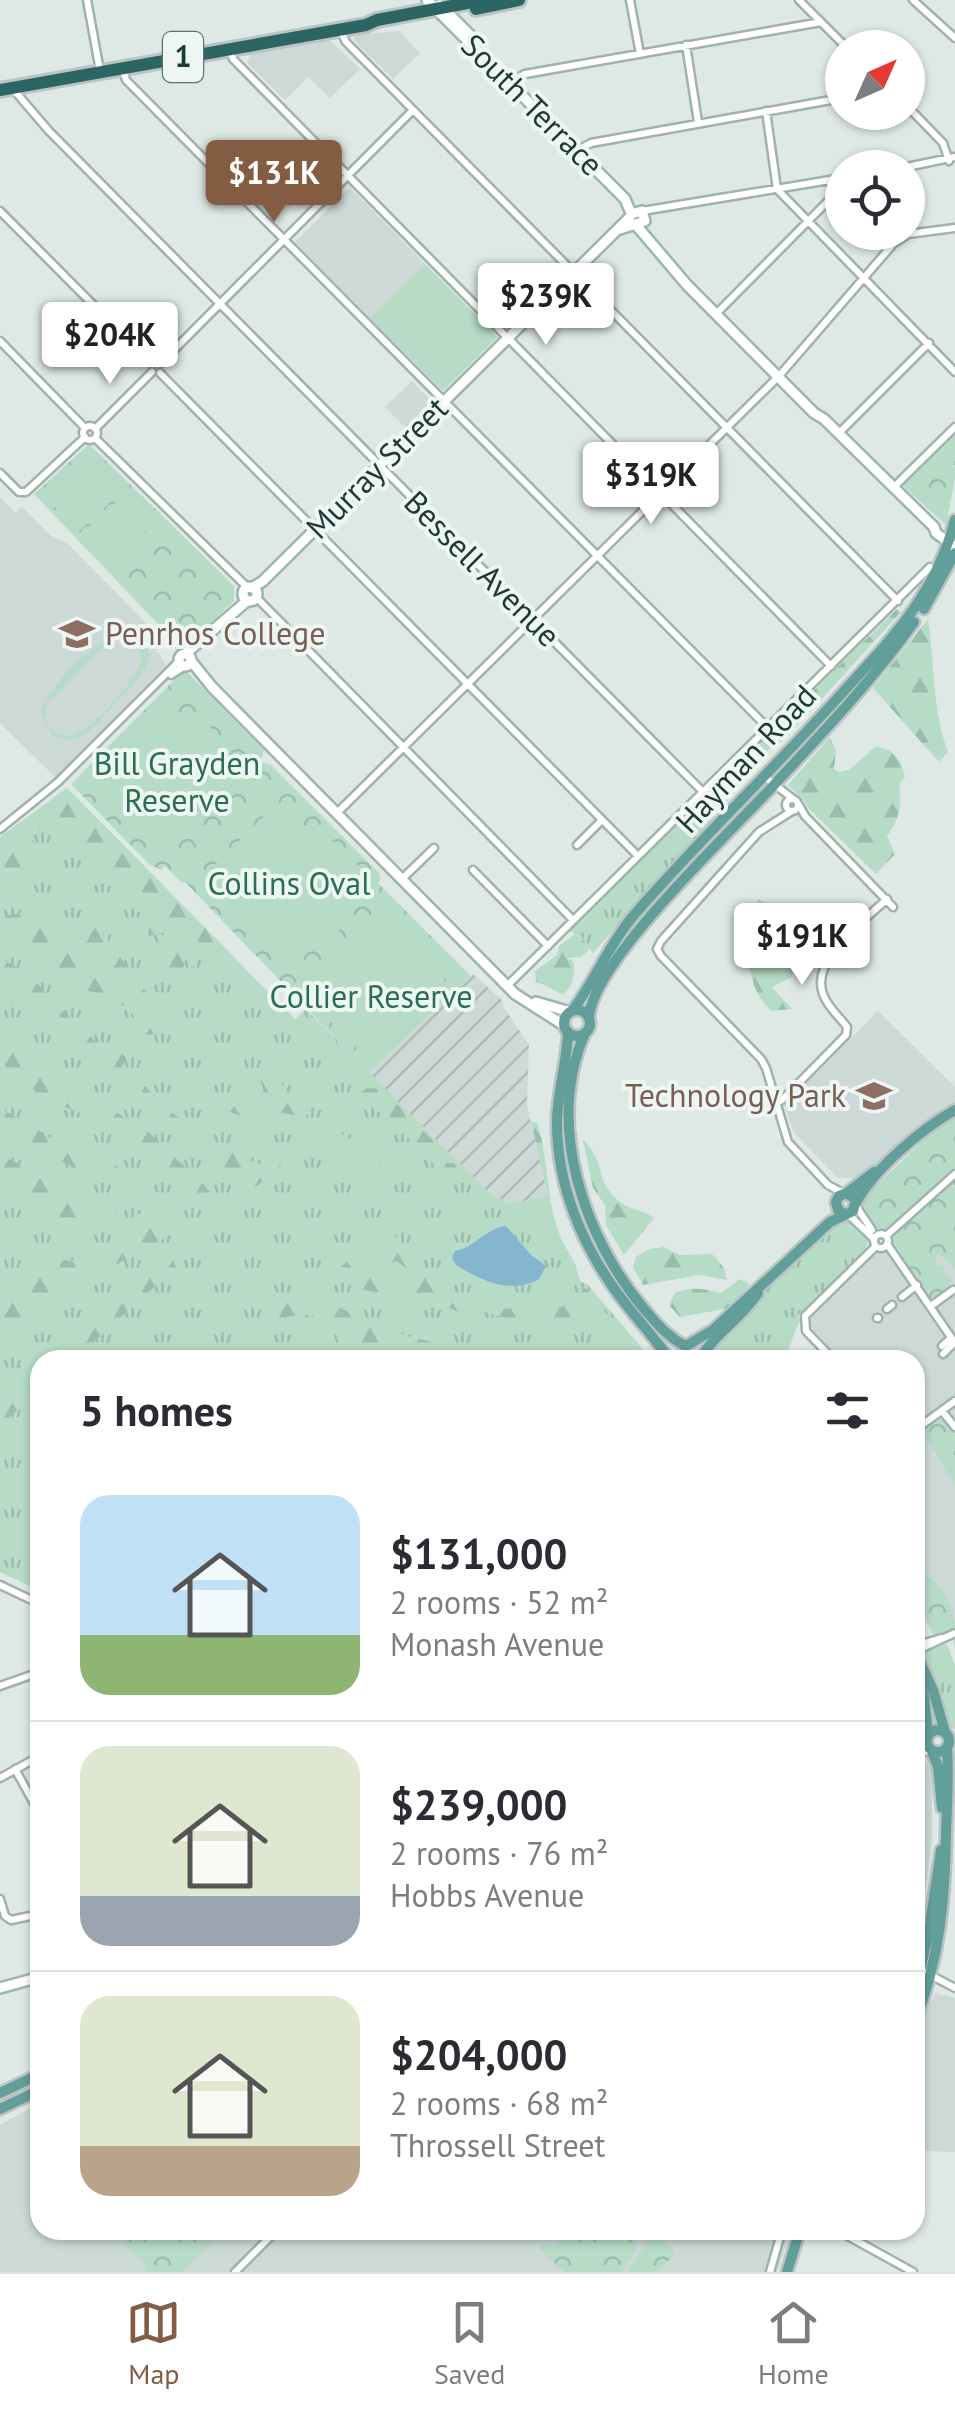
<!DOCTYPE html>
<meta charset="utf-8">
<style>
body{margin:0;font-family:"PT Sans",sans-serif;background:#f2f2f3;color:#2b2b33;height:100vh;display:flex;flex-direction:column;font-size:38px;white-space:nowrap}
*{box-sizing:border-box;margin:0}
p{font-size:32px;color:#7c7c81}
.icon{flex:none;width:55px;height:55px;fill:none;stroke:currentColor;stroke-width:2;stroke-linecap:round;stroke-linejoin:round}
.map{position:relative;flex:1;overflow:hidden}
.drawer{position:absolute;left:30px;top:1350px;width:895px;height:890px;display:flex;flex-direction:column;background:#fff;border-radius:30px;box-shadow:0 2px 8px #0004}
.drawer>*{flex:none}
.needle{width:65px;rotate:45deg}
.buttons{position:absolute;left:825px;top:30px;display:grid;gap:20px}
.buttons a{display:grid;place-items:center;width:100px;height:100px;border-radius:50%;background:#fff;box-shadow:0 2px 8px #0004;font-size:50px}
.price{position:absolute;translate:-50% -85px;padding:0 22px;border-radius:10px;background:#fff;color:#222;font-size:32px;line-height:65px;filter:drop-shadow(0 2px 5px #0008)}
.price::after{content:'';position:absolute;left:50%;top:60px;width:30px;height:22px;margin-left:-15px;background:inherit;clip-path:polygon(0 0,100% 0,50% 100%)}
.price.selected{background:#845c42;color:#fff}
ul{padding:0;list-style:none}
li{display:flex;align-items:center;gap:30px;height:250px;padding:0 50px}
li+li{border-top:2px solid #e1e1e2}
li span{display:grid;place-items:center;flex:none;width:280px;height:200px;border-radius:30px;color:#555}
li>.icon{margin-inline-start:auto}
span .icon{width:120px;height:120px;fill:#fffc;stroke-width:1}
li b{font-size:42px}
h2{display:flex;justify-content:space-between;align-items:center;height:120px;padding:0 50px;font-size:42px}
.tabs{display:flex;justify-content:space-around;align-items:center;height:140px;border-top:2px solid #e1e1e2;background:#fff;font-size:28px;color:#7c7c81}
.tabs a{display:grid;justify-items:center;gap:5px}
.tabs .selected{color:#845c42}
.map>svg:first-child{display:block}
</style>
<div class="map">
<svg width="955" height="2272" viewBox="0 0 955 2272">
<defs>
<pattern id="industrial-furrows" width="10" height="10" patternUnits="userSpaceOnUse" patternTransform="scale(2.5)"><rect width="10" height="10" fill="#ccd9d6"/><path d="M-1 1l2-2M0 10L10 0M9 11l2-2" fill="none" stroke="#afbbb8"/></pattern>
<pattern id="grass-tufts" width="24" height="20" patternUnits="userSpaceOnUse" patternTransform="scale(2.5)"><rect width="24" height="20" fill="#b6dbc7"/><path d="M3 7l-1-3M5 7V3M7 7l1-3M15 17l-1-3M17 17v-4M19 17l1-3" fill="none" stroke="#9cbdac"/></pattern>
<pattern id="forest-firs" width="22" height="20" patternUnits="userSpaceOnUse" patternTransform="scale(2.5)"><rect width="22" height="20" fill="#b6dbc7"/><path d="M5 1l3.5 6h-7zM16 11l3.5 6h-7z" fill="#9cbdac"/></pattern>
<pattern id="park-crowns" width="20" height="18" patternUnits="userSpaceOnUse" patternTransform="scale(2.5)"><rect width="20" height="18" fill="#b6dbc7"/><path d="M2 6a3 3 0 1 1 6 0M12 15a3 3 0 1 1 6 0" fill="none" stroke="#9cbdac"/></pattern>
</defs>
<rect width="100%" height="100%" fill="#dee9e6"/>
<!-- built -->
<path fill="#ccd9d6" d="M399,31L420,53L393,79L354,40L355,35Z
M328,39L360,69L330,98L308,77L285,100L247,63L251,53Z
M350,187L425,264L370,318L295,242Z
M412,381L428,398L429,403L406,428L385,407Z
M0,497L16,513L22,507L51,536L67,543L151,628L156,649L166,665L56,778L0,723Z
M878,1011L955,1087V1105L923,1124L859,1178H838L794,1133L784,1105Z
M955,1179V1648L950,1631L934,1637L915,1598V1360H841L809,1325L813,1314L924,1205Z
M915,1710L925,1761L932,1769V1842L915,1966Z
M935,1993L955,1998V2152L926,2151L915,2146V2037Z
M40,2103V2230H791L777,2272H0V2125Z"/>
<!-- industrial -->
<path fill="url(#industrial-furrows)" d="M473,974L503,1001V1006L529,1045L527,1105L548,1197L509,1204L486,1190L369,1073Z"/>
<!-- grass -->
<path fill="url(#grass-tufts)" d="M67,788L295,1019L306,1009L486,1190L509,1204L548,1197L559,1235L576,1266L580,1281L588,1285L652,1360H40V1591L0,1572V838Z
M698,803V810L711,807L714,818L593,953L580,936L569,931Z
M848,1219L869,1238L865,1251L797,1316L800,1320L784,1360H707V1355C740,1319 807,1239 848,1219Z
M947,1644L955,1665V1729L949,1728L922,1657L925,1652Z"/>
<!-- forest -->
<path fill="url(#forest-firs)" d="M897,609L901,612L786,738L768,750L725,804H715L706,795Z
M928,619C935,664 932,710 948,752L939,762L873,688Z
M830,737L836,751L834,769L839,772L849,770L875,747C894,748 901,760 905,777L899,784C902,805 900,819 887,836L895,854L876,874L809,809L803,799L788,785Z
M67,788L231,954L223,966L217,967L214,958L200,959L192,967L187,962L203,948L189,926L149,936L147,920L136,908L131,909L114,899L122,894L118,889L100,883L88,864L93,858L91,853L65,825L51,822L33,834V869L26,876L20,875L0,883V837Z
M759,899L779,915L786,942L791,944L801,935L812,950L790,978L772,987L792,1009L771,1011C742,983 743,933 759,899Z
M28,912L30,920L40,912L50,918C64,918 76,920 91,917L167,1021V1033L144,1035L139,1021L127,1008L107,996L65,984L44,971V957L34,953L29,957L0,944V917Z
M576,933L590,948L581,957L567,958L573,961C576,973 573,985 564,994C552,991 547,985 536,982L535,971L557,955L559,946Z
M160,935H189C195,948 181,957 184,975L173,982L162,978L160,956L168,955L171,947H153Z
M0,958L28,973L60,1009L106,1051L116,1047L127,1059L115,1077L89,1057L59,1041L0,994Z
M0,1021L20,1039L32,1063L83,1099L102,1105L143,1127L205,1186L224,1210L214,1214C185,1182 151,1147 113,1127C92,1116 68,1110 47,1099C30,1090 15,1071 0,1059Z
M274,1071L289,1095L311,1110L305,1117L277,1112L253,1120L230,1112L233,1107C246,1106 256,1105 264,1094L260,1077Z
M133,1072L161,1104L202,1136L196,1139C173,1132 164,1118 147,1103C140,1096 132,1094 125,1087V1080Z
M367,1088L382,1089L441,1149L447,1163H454L463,1180C452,1180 433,1169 430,1158L415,1155L416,1147C410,1138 399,1129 388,1128L373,1101L360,1093Z
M0,1108L60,1143L78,1145L88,1153L107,1159L123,1171L125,1182L85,1174L0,1127Z
M316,1116L389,1167L386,1182L362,1171L342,1148L308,1123Z
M531,1122H537C551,1165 544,1208 566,1248L558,1249L530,1218L509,1204L548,1196Z
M583,1140C604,1160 596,1170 608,1189C623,1212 640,1207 654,1218L624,1255L606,1225L605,1205L593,1188Z
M211,1142L259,1164L269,1160L282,1161L279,1171C267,1174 264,1183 253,1188L235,1179L203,1145Z
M0,1155L106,1205L117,1213L115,1216L57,1226L49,1222L35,1203L0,1179Z
M166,1211L178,1229L158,1243L113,1266L108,1257L139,1233L140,1227L132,1218L135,1215Z
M392,1233L433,1279L465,1301L492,1303L507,1309L549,1302L561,1307L569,1304L584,1287L610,1318L555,1321L505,1318L484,1312L476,1319C464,1318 460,1311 449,1308C441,1305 437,1307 428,1301L414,1306L402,1297L359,1289L358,1279L389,1271L399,1278L408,1275L405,1267L396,1261C376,1270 359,1279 341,1266L354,1257L358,1247L383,1255Z
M664,1247L680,1255L712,1254L724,1268L727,1280L699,1275L643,1285L633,1267L636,1257L649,1249Z
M171,1254L176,1267L74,1360H40V1391L0,1425V1388L26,1355L49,1345L73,1321L114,1296L147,1268Z
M94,1255L90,1269L63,1283L5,1332L0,1344L2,1299C13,1292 19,1283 29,1276C38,1270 48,1267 59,1259L69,1261Z
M740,1279L750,1284L730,1308L680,1317L669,1305L675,1293C692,1286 704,1289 721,1293Z
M304,1293L407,1336L507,1360H354C333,1330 318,1301 278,1321L266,1316L278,1299Z"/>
<!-- park -->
<path fill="url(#park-crowns)" d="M955,434V479L946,525L903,486Z
M89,444L234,586V601L190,643L176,650L157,623L34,494Z
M181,673H188L264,750L260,762L270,764L378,872L381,879L378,883L471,976L369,1073L186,883L181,882L165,866L161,870L149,864L71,784Z
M955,1117V1168L890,1227L885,1231L874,1226L861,1207L863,1198L927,1137Z
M955,1177V1269L942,1255H937L935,1266H941L952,1280L943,1295L931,1299L892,1247V1234Z
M935,1420L945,1421L955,1435V1485L928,1441L915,1448V1434Z
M915,1568C939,1581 955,1601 955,1629L943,1636L935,1635L915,1595Z
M111,2230H226L181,2272H145L147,2266Z
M557,2230H624L632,2234L637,2250L621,2272H564L539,2248L547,2243L555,2247L561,2240Z
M657,2234L676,2253L657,2272H628L650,2236Z"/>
<!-- pitch -->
<path fill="#b6dbc7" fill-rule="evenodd" d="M425,264L498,337L443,391L370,318Z
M99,456L128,486L78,532L50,502Z
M131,488L160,518L110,564L82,534Z
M125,632C177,649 130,689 110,709C100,719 89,735 74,739C66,741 59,738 52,734L41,714C43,691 101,633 125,632ZM117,638L132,641C148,655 141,669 128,682L130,684C111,703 66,766 45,718L48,699L53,698L106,644Z
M170,719C278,715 216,855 149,835C72,813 127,743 170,719Z
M274,806L298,830L322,843L328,838L347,853L371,882L360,892V898C335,941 325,956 273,956L256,939L255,923L242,909L235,891L212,868Z
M380,926C418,927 452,951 443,992L372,1064L307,998Z"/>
<!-- water -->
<path fill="#85b6cf" d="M506,1226L532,1256L546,1266L539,1279C511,1295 480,1280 456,1265L452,1258L455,1251C476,1247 486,1228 506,1226Z"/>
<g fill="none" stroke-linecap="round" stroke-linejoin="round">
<defs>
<path id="street" d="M87,0L100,71
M630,0L640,54
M799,0L847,48
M913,0L955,38
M340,30L346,42L898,601
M686,45L698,122
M229,49L233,59L831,666
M123,69L126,80L767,727
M509,82L525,74L821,22
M13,89L49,131L703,792
M908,107L943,143L949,161
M766,111L777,189L955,372
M578,150L591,143L842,98
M902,168L955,157
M0,211L152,364
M642,211L842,178
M717,313L835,194L831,180
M0,341L85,428
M161,363L413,110
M160,373L637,855
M83 433a7 7 0 1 1 14 0a7 7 0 1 1-14 0Z
M95,429L152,372
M839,433L929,343
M95,438L247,587
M0,473L19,492H26L85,437
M894,487L955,427
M256,597L573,920
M171,675L185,666
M765,777L792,798
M786 805a6 6 0 1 1 12 0a6 6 0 1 1-12 0Z
M799,805L805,816L893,907
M792,811L759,832L661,941L657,949L661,956L761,1059L766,1068L788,1142L828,1185L843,1193
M337,813L779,376L894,243L908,234L955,228
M0,829L58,782L179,661
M577,845L602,820
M473,870L548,946
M402,879L434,848
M508,985L930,567
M776,1103L782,1100L846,1035L847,1027C839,1016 828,1008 823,994C810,959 864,921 887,899
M856,1206L872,1230
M848,1214L874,1239
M874 1241a7 7 0 1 1 14 0a7 7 0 1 1-14 0Z
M886,1236L955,1174
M887,1244L955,1343
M902,1297L917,1285
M931,1306L953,1290
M887,1309L892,1305
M877,1318H878
M942,1346L951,1338
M943,1354L955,1342
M834,1360L806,1331L805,1316L876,1246
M942,1411L955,1427
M915,1430L955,1401
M0,1585L40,1604
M915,1646L942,1638
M916,1651L955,1633
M0,1686L34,1674L40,1668
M915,1752L931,1751
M15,1769L40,1814
M0,1778L40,1756
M0,1899L5,1916L11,1920L40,1914
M915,1967L955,1988
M837,2230L913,2272
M235,2272L277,2230
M770,2272L782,2230"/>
<path id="secondary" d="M427,0L625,199L631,213
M440,5L472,37
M636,225L687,285L814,413L824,419L934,527L936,533L955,547
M620,229L645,221L642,211L631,214
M243 594a7 7 0 1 1 14 0a7 7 0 1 1-14 0Z
M252,588L263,581L630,217
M179 660a6 6 0 1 1 12 0a6 6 0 1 1-12 0Z
M185,654L247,601
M191,661L212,687L515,994L565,1026
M536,1002L570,1012
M0,1988L40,1977"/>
<path id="primary" d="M924,609L955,553
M564 1023a13 13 0 1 1 26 0a13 13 0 1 1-26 0Z
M572,1011C595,981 609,944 634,915C698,841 769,774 834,702C887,643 934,600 955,520
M589,1019C590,963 732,831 773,786C822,733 872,681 914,622
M568,1032C567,1063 557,1092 557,1123C557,1185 582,1245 618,1294C635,1317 654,1337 670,1360
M585,1033C545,1125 584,1238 645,1310C658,1325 667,1336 685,1346
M847,1193L874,1172
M856,1203C874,1169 921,1129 955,1110
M686,1346L713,1330L830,1222L853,1211L856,1200L847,1193L839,1196L836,1202L838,1210L845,1214
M700,1359C715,1333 740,1320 758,1293
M915,1651L933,1690L945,1732
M915,1670L924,1696L928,1735
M927 1741a11 11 0 1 1 22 0a11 11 0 1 1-22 0Z
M932,1751L938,1767L942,1808
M915,1991L929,1932L941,1850
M915,2021C940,1960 945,1898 946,1833C947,1804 949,1777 947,1748
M0,2093L40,2074
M0,2109L40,2090
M787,2272L800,2230"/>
<path id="highway" d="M476,9L519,0
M0,90L366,25L377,20L483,0"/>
</defs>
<!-- street casing -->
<use href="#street" stroke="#a1b1ae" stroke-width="11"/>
<!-- secondary casing -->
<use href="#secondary" stroke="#9db5b1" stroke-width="14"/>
<!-- primary casing -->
<use href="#primary" stroke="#bcc4c3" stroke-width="15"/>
<!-- highway casing -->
<use href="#highway" stroke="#bcc4c3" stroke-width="18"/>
<!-- street -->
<use href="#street" stroke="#fff" stroke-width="6"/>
<!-- secondary -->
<use href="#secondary" stroke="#fff" stroke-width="9"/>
<!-- primary -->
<use href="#primary" stroke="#629f9b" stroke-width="10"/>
<!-- highway -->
<use href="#highway" stroke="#2b6564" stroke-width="12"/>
</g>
<!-- icons -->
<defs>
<symbol id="school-bare" viewBox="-9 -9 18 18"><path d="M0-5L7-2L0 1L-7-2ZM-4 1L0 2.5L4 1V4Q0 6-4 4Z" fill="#8d6e63" stroke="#eef6f4" stroke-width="2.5" paint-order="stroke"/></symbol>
<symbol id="university-bare" viewBox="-9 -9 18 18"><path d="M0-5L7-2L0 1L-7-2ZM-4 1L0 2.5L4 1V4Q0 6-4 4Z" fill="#8d6e63" stroke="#eef6f4" stroke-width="2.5" paint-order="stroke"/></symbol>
</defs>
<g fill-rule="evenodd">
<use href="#school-bare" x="52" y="609" width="50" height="50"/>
<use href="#university-bare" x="849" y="1071" width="50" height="50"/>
</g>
<g text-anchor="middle" stroke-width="8" stroke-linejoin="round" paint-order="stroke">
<!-- shield labels -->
<rect fill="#eef6f4" stroke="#5d7270" stroke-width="2.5" x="163" y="32" width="40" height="50" rx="8"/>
<g font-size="30" font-weight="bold" fill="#1f3937">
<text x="183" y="67">1</text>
</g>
<!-- street labels -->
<g font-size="32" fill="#1f3937" stroke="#eef6f4">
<text transform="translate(532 105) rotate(45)" y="11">South Terrace</text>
<text transform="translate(377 468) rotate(-45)" y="11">Murray Street</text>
<text transform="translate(482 569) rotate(45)" y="11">Bessell Avenue</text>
<text transform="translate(746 759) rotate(-47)" y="11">Hayman Road</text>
</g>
<!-- education labels -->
<g font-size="32" fill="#785e54" stroke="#eef6f4" text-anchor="start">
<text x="105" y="645">Penrhos College</text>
<text x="846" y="1107" text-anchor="end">Technology Park</text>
</g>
<!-- park labels -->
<g font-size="32" fill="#2a6f52" stroke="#eef6f4">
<text x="177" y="775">Bill Grayden<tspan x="177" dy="37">Reserve</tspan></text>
<text x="289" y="895">Collins Oval</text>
<text x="371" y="1008">Collier Reserve</text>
</g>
</g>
</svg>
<div class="buttons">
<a><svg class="needle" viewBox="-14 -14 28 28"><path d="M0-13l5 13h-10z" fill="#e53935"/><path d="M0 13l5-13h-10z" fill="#7c7c81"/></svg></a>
<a><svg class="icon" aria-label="locate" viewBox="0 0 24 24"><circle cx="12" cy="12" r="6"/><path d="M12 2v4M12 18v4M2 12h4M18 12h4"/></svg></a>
</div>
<b class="price selected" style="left:274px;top:225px">$131K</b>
<b class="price" style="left:546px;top:348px">$239K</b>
<b class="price" style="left:110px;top:387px">$204K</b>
<b class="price" style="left:651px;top:527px">$319K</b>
<b class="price" style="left:802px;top:988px">$191K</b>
<section class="drawer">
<h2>5 homes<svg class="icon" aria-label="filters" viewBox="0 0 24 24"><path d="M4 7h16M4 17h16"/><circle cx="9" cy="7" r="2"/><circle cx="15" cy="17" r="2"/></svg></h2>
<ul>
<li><span style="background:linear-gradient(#bfe0f5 70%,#8fb573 0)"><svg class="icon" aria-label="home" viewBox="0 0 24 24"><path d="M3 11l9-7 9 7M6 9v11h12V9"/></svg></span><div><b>$131,000</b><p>2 rooms · 52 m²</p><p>Monash Avenue</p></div></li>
<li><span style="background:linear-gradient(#dfe7d0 75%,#9aa5b1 0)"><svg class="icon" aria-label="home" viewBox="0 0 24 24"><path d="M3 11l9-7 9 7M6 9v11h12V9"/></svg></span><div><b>$239,000</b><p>2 rooms · 76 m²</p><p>Hobbs Avenue</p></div></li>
<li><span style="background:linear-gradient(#dfe7d0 75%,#b9a48a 0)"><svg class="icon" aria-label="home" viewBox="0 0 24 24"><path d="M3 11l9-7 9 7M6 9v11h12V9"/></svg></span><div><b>$204,000</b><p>2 rooms · 68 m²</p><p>Throssell Street</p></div></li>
</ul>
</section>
</div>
<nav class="tabs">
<a class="selected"><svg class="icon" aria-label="map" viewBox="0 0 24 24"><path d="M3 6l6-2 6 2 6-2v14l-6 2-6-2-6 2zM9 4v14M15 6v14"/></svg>Map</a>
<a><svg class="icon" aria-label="saved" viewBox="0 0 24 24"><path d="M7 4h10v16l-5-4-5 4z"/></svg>Saved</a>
<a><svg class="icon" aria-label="home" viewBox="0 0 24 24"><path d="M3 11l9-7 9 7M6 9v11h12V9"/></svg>Home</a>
</nav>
